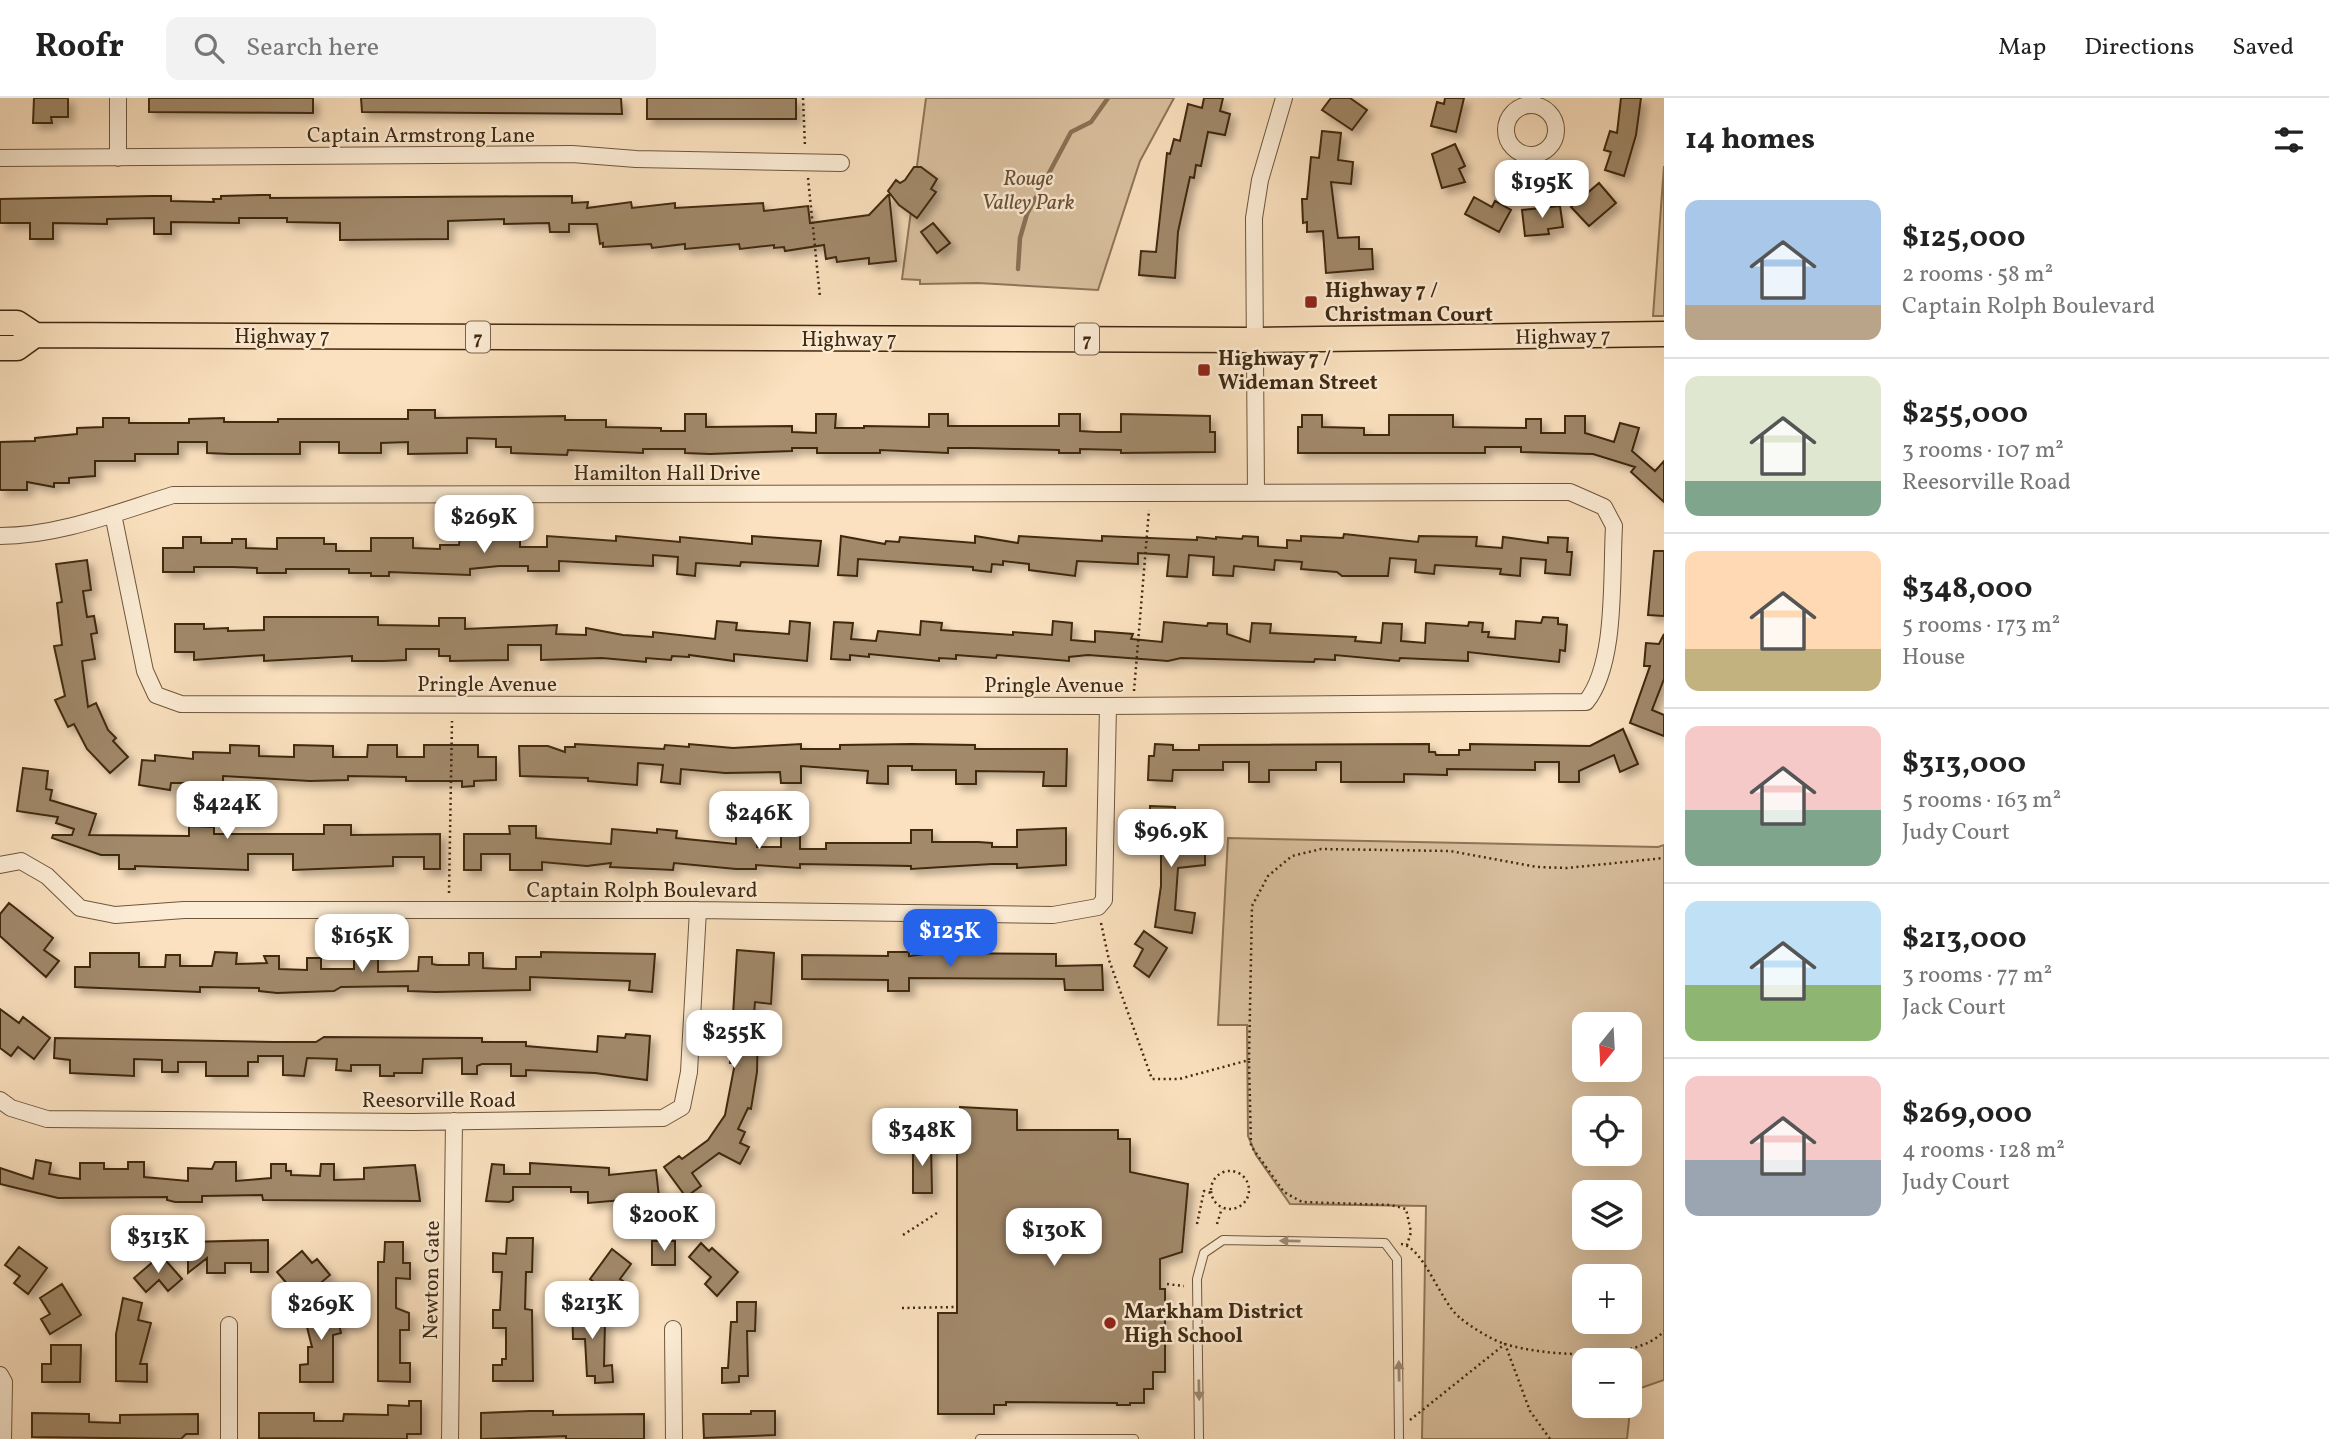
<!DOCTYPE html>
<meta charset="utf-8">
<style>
body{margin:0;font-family:Vollkorn,serif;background:#f2f2f2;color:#222;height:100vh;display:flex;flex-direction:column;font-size:26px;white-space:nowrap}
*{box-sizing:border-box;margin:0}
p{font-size:23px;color:#767676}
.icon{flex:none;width:38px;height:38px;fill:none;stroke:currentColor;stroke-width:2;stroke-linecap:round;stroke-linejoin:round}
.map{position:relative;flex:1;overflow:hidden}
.panel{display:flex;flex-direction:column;background:#fff;width:665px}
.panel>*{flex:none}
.needle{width:46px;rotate:198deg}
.buttons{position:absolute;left:1572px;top:914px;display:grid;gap:14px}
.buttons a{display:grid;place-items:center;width:70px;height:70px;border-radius:14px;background:#fff;box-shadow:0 7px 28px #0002;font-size:35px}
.price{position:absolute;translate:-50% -60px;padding:0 16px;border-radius:14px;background:#fff;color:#222;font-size:23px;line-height:46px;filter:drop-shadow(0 2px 4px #0008)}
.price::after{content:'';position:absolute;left:50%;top:42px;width:21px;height:16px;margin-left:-10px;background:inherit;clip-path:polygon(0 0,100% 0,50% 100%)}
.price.active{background:#2563eb;color:#fff}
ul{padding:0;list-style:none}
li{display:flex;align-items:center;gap:21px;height:175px;padding:0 21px}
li+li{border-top:2px solid #e0e0e0}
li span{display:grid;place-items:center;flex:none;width:196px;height:140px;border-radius:14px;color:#555}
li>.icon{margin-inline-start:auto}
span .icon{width:84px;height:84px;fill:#fffc;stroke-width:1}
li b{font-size:30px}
h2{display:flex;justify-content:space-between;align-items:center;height:84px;padding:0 21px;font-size:30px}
header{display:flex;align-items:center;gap:42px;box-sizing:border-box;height:98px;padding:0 35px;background:#fff;border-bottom:2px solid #e0e0e0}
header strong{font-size:33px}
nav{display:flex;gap:38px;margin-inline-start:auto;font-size:24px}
.search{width:490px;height:63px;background:#f2f2f2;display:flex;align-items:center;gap:18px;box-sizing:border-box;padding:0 24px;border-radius:14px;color:#767676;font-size:26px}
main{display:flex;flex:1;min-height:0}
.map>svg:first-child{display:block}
</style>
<header>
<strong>Roofr</strong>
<div class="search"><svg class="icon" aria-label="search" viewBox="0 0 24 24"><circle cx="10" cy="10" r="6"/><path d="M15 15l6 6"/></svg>Search here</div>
<nav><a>Map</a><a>Directions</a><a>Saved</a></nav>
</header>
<main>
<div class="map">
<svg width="1664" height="1341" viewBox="0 0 1664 1341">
<defs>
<filter id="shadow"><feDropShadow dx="5.5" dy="5.5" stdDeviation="3.5" flood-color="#0004"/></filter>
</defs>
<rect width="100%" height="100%" fill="#fbe1bf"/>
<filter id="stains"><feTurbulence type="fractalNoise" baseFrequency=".00286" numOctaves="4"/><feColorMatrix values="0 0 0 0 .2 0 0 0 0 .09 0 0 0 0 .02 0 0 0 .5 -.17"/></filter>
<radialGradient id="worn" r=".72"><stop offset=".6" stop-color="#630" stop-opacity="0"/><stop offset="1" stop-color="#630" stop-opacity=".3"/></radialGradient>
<!-- green -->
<path fill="#dbc2a1" stroke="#8e7659" stroke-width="2" fill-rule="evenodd" d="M926,0H1174L1140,63L1098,192L978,185L920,186V182L902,181Z
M1664,68V218H1653Z
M1228,740L1658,749L1664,747V1282L1632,1293L1627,1341H1422L1426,1108L1290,1106L1256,1057L1248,1038L1247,927H1218ZM1584,926H1629V971H1584ZM1584,1010H1629V1055H1584ZM1584,1094H1629V1139H1584ZM1584,1178H1629V1223H1584ZM1584,1262H1629V1307H1584Z"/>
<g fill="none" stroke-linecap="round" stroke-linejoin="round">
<!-- stream -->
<path stroke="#8a7256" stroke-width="4.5" d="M1018,171L1020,140L1027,116L1071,34L1091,24L1108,0"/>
</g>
<!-- building -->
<path fill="#a1896b" stroke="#402911" stroke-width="2" filter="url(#shadow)" d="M34,0H68V19H51L52,25H33Z
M149,0H313V15L149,14Z
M361,0H621L622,16L362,14Z
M647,0H796V21H647Z
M1204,0H1223L1220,13L1230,16L1225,37L1208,34L1201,68L1196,67L1194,80L1190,79L1178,134L1175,180L1139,177L1141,153L1156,154L1167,55L1170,56L1174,41L1180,43L1188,6L1202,10Z
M1331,0H1350L1367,12L1352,32L1322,12Z
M1445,0H1464L1456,34L1431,28L1437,4L1444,6Z
M1621,0H1641L1636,37L1624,78L1605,72L1611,54L1604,52L1610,33L1617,35Z
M1322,33L1341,35L1338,62L1353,64L1351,86L1331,84L1338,140L1359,139V151H1372L1373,171L1326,175L1323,133L1307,134V124L1303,125L1302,101H1307L1311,59L1319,60Z
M1455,46L1465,68L1459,71L1465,84L1442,90L1432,56Z
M914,69H921L937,81L931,91L936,94L917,120L899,107L888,93L896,82L900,85L905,82Z
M1599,85L1616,105L1589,128L1571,109Z
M889,96L896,163L869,166V160L837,164L836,159L826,161L824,147L785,153L784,149L774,150V147L740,151L739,146L685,151V146L652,150L651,146L603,149V145L600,146L597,126H569V134H550L549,125L504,126V121L448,123V141L340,142V125L287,124V120H239V125L171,124V136H154V120L107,121V126L53,125V141H30V125H0V101L152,98H171V103L214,104L213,101H221V98L261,97H270V100L572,98V105L588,104L587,110L631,104L632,110L675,105V110L763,105L764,113L808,108L810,125L869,117Z
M1474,99L1492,109L1495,103L1511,112L1499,134L1465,116Z
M1560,108L1563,129L1548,131L1549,136L1525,138L1522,112Z
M933,125L950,145L937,155L921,134Z
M408,312H435V320L565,318V322H606V329L661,330V333H685V316H706V329L792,328V334L816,335V316H836L835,330H864V328L929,329V316H948V328H1059V316H1080V333L1097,334H1121V316L1210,318V334H1215V354L1121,355V352L1080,351V355H1059V352L972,350H948V355L880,352V355H817V350H792V353L710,356L685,355V351H643V355L568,352L567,357L511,355V349H496V341L467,340V355L408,356V344L381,345V355H339V344H300V356H230L207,355V344H178V356H135V363H95V378L69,380V385H54V389L27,384V392H0V344L35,343V340L77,336V330L103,329V320H129V325H189V321L224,320V324H278V321H408Z
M1302,317H1322V329L1364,330V337H1389V317H1453V329L1526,330V321H1541V335H1565V318H1585V335L1614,344L1620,325L1639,330L1632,353L1655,373L1664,363V404L1631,374L1635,369L1593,356L1521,354V349H1485V355H1298V329H1302Z
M1344,436L1418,444L1419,438L1477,439L1476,448L1502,450L1503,439L1548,445V439L1568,440L1567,454H1572L1570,477L1545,475L1546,462L1521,460L1520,478L1500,476L1501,471L1435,467L1434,476L1415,474L1416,462L1390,460L1388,478H1342L1337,474L1301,471L1302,464L1275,462L1274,472L1234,468L1233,478L1213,477L1214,459L1189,457L1187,479L1167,478L1169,457L1138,455V466L1077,463L1075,478L1029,472V466L1003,463V467L992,466L991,474L973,472V469L858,461L857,478L838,477L841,438L885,446L886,443L899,444L900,439L975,445V438L1018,445L1019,438L1102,443V438L1197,442V439L1216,441V439L1242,441L1243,438L1258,439V448L1287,450V442L1301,443V438L1343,440Z
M499,438V442H520V449H547V438L616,443V438L680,444V439L752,446V438L821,443L818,468L741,464L740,468L696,465L695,478L677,476L678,459L653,457V468L559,463V473H528V468H499L470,471V477L389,474V478H371V475H349V471H286V475H257V470L232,469H194V474H163V450H183V439H201V445H232V441H246V450L277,451V440H324V446H336V453H371V440H413V450L440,451V447H459L460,439Z
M1654,453H1664V518L1648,517Z
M87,462L91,492L83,493L87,519L94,518L97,535L91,536L95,561L82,563L88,609L96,605L108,632L116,640L113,643L128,659L110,675L87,651L74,626L68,629L55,602L65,598L54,548L62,547L57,505L62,504L56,466Z
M264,519H378V527L439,528V520H465V531L557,527L556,536L586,537V530L623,537L653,539V534L715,541L717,523L737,525L736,532L789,536L790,523L810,525L807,563L734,556V563L689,557V559L672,558L671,562L646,560V564L602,560L541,562V547H508V562L450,563V558H439V551H406V562L384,563H352V558L264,563V557L194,562V554H175V526H204V531L228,530V533L264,532Z
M1543,519L1558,520V526L1567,527L1565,553L1560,552L1559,564L1468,554V563L1400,560L1399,563L1335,557V562L1315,561L1314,564L1181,560L1168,563L1088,557L1069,559V563L997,557L996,560L956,557V561L939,560V563L869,556V559L850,557V562L831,561L834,524L853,525L851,541L876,543L878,533L920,537L921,523L942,525L941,532L1013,537V534L1052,537L1053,523L1072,525L1071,542L1095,544V533L1133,536L1131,541L1162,544L1164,524L1207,528L1208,525L1227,526V536L1250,544L1252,525L1271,526L1270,535L1356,539L1355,543L1381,545L1383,525L1402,526L1401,543L1425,545L1426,525L1468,528L1469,524L1483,525L1482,534H1489L1488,539L1515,541L1516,523L1541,525Z
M1664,536V581L1652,612L1664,617V638L1630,625L1650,568H1644L1646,545L1659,546Z
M1623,631L1638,666L1620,674L1614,657L1579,673V684H1559V664H1535V672L1447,671V677L1404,676V684H1341V664H1316V672H1269V684H1249V664H1223V672H1173L1172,683L1148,682L1149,658H1154L1155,646L1173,647V652H1199V647L1429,646V654H1435L1436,657H1459V652H1470V646L1590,648Z
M575,646L664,651L665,647L689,649V646L733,650L801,646V651H840V647L912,646L975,647V651H1067L1066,688H1043L1044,674L976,673V686H956V672H912V668H888V686L867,685L868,673L801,668V685H781L780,674L725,675L681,671L680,686L661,684L663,667L638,665L637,687L588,683V680L520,678L519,648H548L565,654V649H575Z
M230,647L259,648V658L294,659V647L333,648V659H367L368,647H397V659H424V647H478V659H496V682L474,683V688L462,689V683H406V679L348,678V682L310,683L223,678V685H171L170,692L139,687L142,662L155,663V657L193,661V654L230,655Z
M23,670L48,673L46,691L52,692L50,702L96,716L89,737L189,738V728L214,729V736H324V727H351V737L440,736V771H424V759H393V768L293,772V756H248V772L135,768V771H119V757H101L52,740L53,737H72L74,731L56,725L58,719L17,713Z
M1150,708L1175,709V750L1205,753V767L1178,770L1175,812L1195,815L1192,835L1155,829L1161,788V744H1149Z
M509,728H536V740L611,746L612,731L657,735V731L677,733L676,740L736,746V732H756L757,749H781V732H800V751H826V745H911V732H932V744H978L992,745V749H1017V732L1066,730V767L1017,770V766H992L911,771V768L800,766V770L756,767V771H736L674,765L673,772L610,769L611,765L587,768L542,764V772H510V756H481V772H464V736H510Z
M9,805L53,840L44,852L59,863L46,879L0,838V816Z
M1144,833L1167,850L1149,879L1134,868L1143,851L1135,846Z
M737,852L774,855L771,906L755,904L753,929H758L757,974L751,1011L748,1010L738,1031L745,1034L740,1045L749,1049L740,1066L719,1055L692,1075L701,1088L686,1099L664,1069L679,1058L682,1061L708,1042L725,1017L735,965H730Z
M215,854L237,855L236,866L267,865L264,858H279V871L307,872V860H321V871H354V857L378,855V874L418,873L419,859H432V866L437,867H469V855H483V870L504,871H516V859H541V854L655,856L652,894L629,892L630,883L530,879V892L436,894L408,893V888L341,889L334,893L277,895L259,893V890L200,889V894L75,889V869H90V855H139V869H165L166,857H180V868H212Z
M888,854H909V858L932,855L1056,856V868L1102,867L1103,892H1065L1064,881L909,880V893H888V882L802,881V857L888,858Z
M0,911L19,925L23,919L50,940L34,961L18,949L11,958L0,950Z
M626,936L650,938L647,982L595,975L526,972V978H511V966H482L477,968V976H462V960L423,961L422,975H394V978H380V967H351V973L336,972L337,961L307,960L304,978L283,977V958H258V964H248V978H206V964H178V974H162V962L134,961V978L70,975V962L54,960L55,940L273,944H316L324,939L482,940V944H526V948L597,954L598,938L625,940Z
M960,1009L1017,1012V1032H1118V1041H1130V1074L1188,1086L1182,1154L1160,1161V1191H1165V1274H1153V1291H1144V1305H1130V1307H1117V1305L1006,1304V1307H994V1316H938V1215H957V1021H960Z
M913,1044L931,1045L932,1095H913Z
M36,1062L51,1065L49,1076L80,1081V1065H104V1071H128V1064H144V1079L188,1083V1070L212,1071L215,1064H236V1083L271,1080V1066H286V1073H291V1077L320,1078L321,1066H334V1082L364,1081V1070L415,1067L420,1103L263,1102L262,1097L202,1098V1104H175L167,1102V1099L58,1100L0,1086V1070L33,1081Z
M530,1065L609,1070V1077L656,1072L659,1099L588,1105V1094H571V1089H513V1102L509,1104L486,1103L492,1066L504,1067V1076H530Z
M507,1140H533L532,1174H526L525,1211L532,1212L533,1283H493V1267H502V1261H506V1230H493V1212H500L502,1174H493V1155L506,1156Z
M268,1142V1174H251V1165H225V1175H207V1160L188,1175V1144Z
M652,1143H675V1167H652Z
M385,1144H403V1165H410V1181L396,1180V1210L409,1215V1232H400V1265H410V1284L378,1283V1164H384Z
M701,1145L709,1153L712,1150L738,1174L717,1198L705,1186L711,1179L689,1159Z
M19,1149L47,1170L28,1196L14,1185L20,1178L5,1167Z
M612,1151L631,1166L620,1181L626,1185L615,1200L590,1181Z
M302,1153L312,1165L317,1161L330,1177L301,1202L277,1174Z
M161,1157L182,1181L168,1193L159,1182L146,1194L134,1180Z
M62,1186L81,1217L50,1236L41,1221L50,1216L40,1200Z
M123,1200L142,1205L138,1222L151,1225L140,1266H147V1284L116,1283V1236Z
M333,1200L341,1235L333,1237V1284H300V1267L308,1266V1249H312L306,1225L314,1223L304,1207Z
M572,1204H590L591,1218L595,1219V1223H605L604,1268L612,1267L613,1284L595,1285V1278H587L585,1241H573Z
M737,1204H756L755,1233H747L748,1278H739V1284L722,1285V1270H728L731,1224H737Z
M51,1247H81L80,1284H42V1266H51Z
M409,1303H421V1336H407V1341L259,1340V1315H314V1323H343L344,1316L388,1317V1307L409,1308Z
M530,1313H553V1317L644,1316V1341H566V1338L481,1341V1315Z
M751,1313H775V1337L704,1340L703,1316H751Z
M32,1315L89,1316V1324L120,1325V1317L198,1316V1336H186L181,1341L32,1339Z"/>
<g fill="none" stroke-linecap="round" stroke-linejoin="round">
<defs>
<path id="lane" d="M980,1341H1134
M1199,1341L1197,1181L1204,1155L1223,1142L1385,1145L1397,1161L1399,1341"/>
<path id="street" d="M118,0V60
M1506 32a25 25 0 1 1 50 0a25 25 0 1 1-50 0Z
M0,60L572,56L636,61L841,65
M1256,395L1254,120L1260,82L1284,0
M0,438C59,438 118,414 173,397L1570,394L1604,409L1614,428C1611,478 1617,566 1586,604L1108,608L181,606L156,597L145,573L113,416
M0,767L21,763L47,778L80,810L115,817L184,812H698L1053,817L1098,809L1104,802L1108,608
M0,1002L11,1010L47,1021L413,1024L663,1020L682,1009L689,974L698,812
M673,1231L674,1341
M0,1277L4,1284L3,1341
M229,1341V1227
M450,1341L454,1023"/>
<path id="primary" d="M0,225H17L35,237L1255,242L1664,236
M0,250H17L35,237"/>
</defs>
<!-- lane casing -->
<use href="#lane" stroke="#6f573c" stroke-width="10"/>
<!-- street casing -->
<use href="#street" stroke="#6f573c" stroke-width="18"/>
<!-- primary casing -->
<use href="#primary" stroke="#402911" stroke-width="27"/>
<!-- path -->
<path stroke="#402911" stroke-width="2.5" stroke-dasharray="2 3.5" stroke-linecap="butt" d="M803,0L805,49
M808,80L820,199
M1134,593L1149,412
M449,795L452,623
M1101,825L1109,862L1152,981H1179L1249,962L1252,808L1268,778L1292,758L1321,751L1450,753L1537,769L1567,770L1664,760
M1249,963L1251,1048L1284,1094L1302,1104L1391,1107L1406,1111L1411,1134L1407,1147
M1211 1092a19 19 0 1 1 38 0a19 19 0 1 1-38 0Z
M1197,1126L1204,1093L1211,1095
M1217,1126L1222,1110
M903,1137L940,1113
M1401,1146C1423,1148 1440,1203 1459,1219C1471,1229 1490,1241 1505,1246C1543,1258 1636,1265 1664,1233
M1167,1186L1184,1188
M902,1210L955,1209
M1410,1322L1505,1246L1530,1313L1550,1341"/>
<!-- lane -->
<use href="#lane" stroke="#fcecd5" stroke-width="8"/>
<!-- street -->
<use href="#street" stroke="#fcecd5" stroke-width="16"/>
<!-- primary -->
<use href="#primary" stroke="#fbe1bf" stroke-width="24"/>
</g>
<!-- one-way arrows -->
<defs><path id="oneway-solid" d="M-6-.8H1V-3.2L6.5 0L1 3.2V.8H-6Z" transform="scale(1.75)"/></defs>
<g fill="#9e8a73">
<use href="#oneway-solid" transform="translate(1290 1143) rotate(-179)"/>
<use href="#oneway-solid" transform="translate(1399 1273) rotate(-91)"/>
<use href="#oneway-solid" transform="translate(1199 1292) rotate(89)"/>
</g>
<!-- markers -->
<g fill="#8f2418" stroke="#fcecd5" stroke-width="2.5">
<rect x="1304" y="197" width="14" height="14" rx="3.5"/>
<rect x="1197" y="265" width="14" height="14" rx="3.5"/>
<circle cx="1110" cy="1225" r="7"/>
</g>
<g text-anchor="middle" stroke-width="5" stroke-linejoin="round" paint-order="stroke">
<!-- shield labels -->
<g fill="#fcecd5" stroke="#78644c" stroke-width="2">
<rect x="466" y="223.5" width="24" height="31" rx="5"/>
<rect x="1075" y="225.5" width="24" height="31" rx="5"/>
</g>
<g font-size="19" font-weight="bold" fill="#402911">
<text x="478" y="246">7</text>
<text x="1087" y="248">7</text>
</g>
<!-- street labels -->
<g font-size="21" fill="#402911" stroke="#fcecd5">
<text x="421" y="44">Captain Armstrong Lane</text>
<text x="282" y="245">Highway 7</text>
<text transform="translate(1563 238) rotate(-1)" y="7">Highway 7</text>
<text x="849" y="248">Highway 7</text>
<text x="667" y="382">Hamilton Hall Drive</text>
<text x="487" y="593">Pringle Avenue</text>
<text x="1054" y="594">Pringle Avenue</text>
<text x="642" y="799">Captain Rolph Boulevard</text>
<text x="439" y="1009">Reesorville Road</text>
<text transform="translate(431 1182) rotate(-89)" y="7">Newton Gate</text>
</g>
<!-- park labels -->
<g font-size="21" font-style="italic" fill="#674f35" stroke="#fcecd5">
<text x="1028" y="87">Rouge<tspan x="1028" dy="24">Valley Park</tspan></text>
</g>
<!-- poi labels -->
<g font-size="21" font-weight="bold" fill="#402911" stroke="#fcecd5" text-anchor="start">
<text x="1325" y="199">Highway 7 /<tspan x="1325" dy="24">Christman Court</tspan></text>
<text x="1218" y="267">Highway 7 /<tspan x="1218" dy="24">Wideman Street</tspan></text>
<text x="1124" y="1220">Markham District<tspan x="1124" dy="24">High School</tspan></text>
</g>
</g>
<rect width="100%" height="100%" filter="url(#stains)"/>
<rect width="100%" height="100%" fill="url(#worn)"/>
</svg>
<div class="buttons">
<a><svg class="needle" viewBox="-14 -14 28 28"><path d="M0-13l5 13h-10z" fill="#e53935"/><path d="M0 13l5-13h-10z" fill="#767676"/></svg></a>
<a><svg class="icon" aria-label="locate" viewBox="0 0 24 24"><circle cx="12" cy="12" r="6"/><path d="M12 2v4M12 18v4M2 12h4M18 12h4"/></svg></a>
<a><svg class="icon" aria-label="layers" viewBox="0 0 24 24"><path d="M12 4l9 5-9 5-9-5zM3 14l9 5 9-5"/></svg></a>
<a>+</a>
<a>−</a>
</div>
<b class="price" style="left:1542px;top:122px">$195K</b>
<b class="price" style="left:484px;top:457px">$269K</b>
<b class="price" style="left:227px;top:743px">$424K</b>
<b class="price" style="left:759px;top:753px">$246K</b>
<b class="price" style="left:1171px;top:771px">$96.9K</b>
<b class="price active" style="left:950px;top:871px">$125K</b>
<b class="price" style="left:362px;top:876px">$165K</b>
<b class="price" style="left:734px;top:972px">$255K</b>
<b class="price" style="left:922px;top:1070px">$348K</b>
<b class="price" style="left:664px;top:1155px">$200K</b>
<b class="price" style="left:1054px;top:1170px">$130K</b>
<b class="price" style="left:158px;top:1177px">$313K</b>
<b class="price" style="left:592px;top:1243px">$213K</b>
<b class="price" style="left:321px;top:1244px">$269K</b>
</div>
<section class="panel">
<h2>14 homes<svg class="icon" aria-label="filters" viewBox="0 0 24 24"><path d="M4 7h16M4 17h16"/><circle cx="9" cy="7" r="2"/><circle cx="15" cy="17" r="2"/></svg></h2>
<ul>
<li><span style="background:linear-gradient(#a9c7e8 75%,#b9a48a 0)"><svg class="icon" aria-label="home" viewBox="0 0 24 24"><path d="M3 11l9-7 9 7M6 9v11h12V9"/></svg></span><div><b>$125,000</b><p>2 rooms · 58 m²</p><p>Captain Rolph Boulevard</p></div></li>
<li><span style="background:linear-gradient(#dfe7d0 75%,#7fa58c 0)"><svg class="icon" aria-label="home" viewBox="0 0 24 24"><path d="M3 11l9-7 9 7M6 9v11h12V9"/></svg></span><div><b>$255,000</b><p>3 rooms · 107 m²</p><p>Reesorville Road</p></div></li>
<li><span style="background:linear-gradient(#ffd9b3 70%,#c2b280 0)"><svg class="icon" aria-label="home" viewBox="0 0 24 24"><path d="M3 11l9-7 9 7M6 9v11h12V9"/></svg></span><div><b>$348,000</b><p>5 rooms · 173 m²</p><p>House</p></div></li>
<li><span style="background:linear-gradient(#f6c9c9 60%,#7fa58c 0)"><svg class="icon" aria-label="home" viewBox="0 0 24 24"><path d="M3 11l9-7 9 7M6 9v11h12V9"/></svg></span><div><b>$313,000</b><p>5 rooms · 163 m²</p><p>Judy Court</p></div></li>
<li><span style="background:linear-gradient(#bfe0f5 60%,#8fb573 0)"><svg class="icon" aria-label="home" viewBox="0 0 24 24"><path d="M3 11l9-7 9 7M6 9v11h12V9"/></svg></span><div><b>$213,000</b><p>3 rooms · 77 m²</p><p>Jack Court</p></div></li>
<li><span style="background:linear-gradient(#f6c9c9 60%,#9aa5b1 0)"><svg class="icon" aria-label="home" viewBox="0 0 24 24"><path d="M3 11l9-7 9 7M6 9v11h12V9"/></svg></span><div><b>$269,000</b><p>4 rooms · 128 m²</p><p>Judy Court</p></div></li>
</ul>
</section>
</main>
